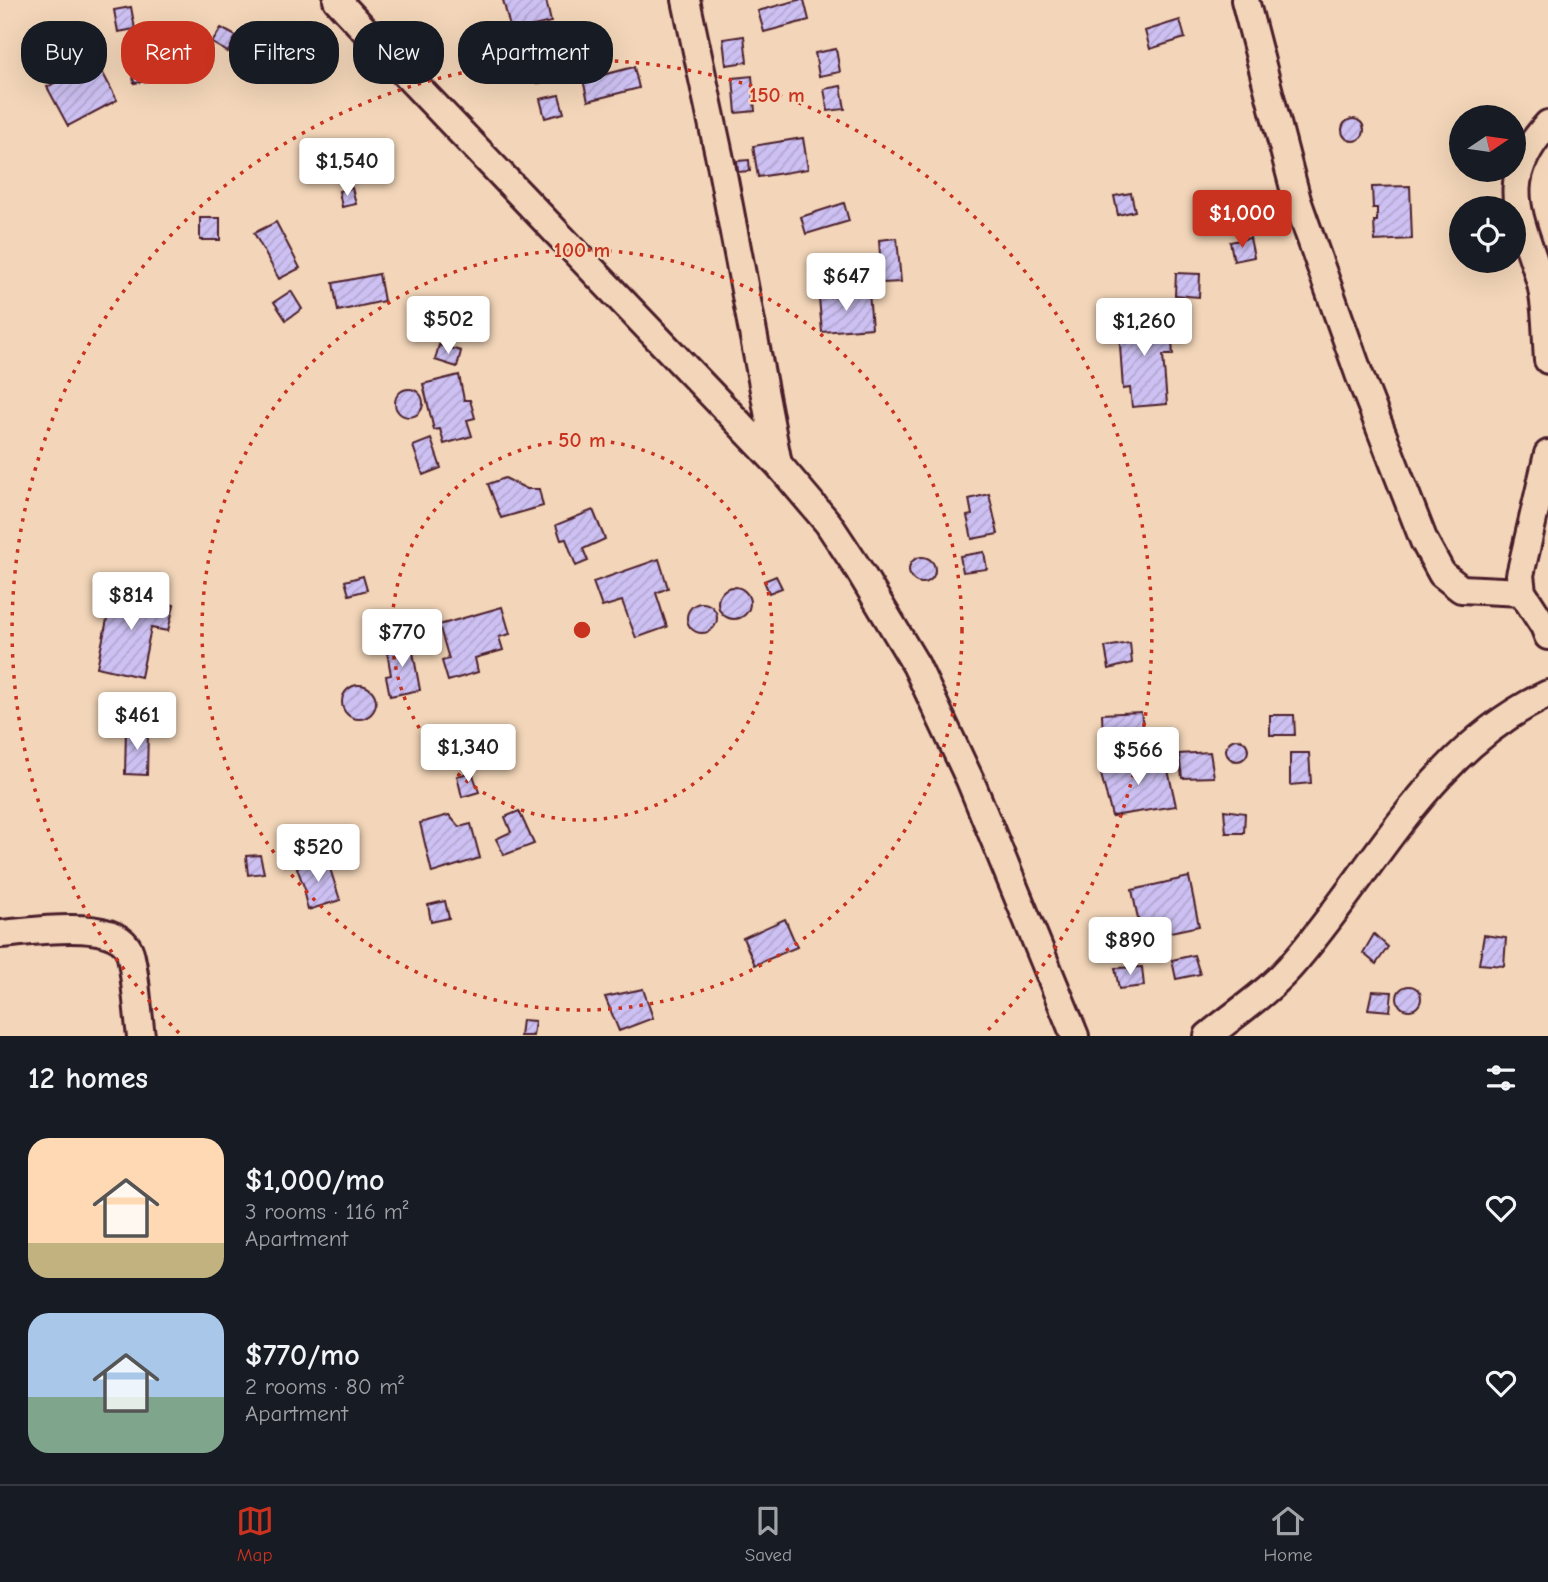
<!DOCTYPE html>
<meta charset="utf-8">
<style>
body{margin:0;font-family:"Comic Neue",sans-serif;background:#20242c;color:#f1f3f6;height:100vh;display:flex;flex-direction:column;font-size:26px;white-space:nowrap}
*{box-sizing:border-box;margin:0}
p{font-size:23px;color:#9ea1a6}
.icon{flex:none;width:38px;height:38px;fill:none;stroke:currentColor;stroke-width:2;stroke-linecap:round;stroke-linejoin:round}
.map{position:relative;height:1036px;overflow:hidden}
.panel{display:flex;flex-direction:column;background:#171b24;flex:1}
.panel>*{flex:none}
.banner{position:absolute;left:21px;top:21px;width:700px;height:63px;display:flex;gap:14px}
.needle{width:46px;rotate:77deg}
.tools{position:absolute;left:1449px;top:105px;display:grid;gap:14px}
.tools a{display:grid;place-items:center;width:77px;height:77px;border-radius:50%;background:#171b24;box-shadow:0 7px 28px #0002;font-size:35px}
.price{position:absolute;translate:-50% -60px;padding:0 16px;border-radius:7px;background:#fff;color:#222;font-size:23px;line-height:46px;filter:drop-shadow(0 2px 4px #0008)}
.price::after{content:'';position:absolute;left:50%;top:42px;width:21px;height:16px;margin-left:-10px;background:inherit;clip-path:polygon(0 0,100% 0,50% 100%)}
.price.current{background:#c8321e;color:#fff}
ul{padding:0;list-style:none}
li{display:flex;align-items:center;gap:21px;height:175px;padding:0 28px}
li span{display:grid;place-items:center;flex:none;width:196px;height:140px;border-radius:21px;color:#555}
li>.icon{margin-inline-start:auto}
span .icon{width:84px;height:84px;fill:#fffc;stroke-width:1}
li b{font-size:30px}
h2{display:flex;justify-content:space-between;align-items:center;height:84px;padding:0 28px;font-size:30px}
.chip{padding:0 24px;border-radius:28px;background:#171b24;box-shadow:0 7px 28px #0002;font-size:24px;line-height:63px}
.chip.current{background:#c8321e;color:#fff}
.tab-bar{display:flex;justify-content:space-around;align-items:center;height:98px;border-top:2px solid #363941;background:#171b24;font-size:19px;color:#9ea1a6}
.tab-bar a{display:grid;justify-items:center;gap:4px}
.tab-bar .current{color:#c8321e}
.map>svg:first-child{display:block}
</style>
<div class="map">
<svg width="1548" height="1036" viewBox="0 0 1548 1036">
<defs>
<pattern id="building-hatch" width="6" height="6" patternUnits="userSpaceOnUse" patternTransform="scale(1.75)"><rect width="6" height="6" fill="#cdc1f3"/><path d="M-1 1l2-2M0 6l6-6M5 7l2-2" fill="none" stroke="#b2a5d0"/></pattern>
</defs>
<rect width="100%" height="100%" fill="#f3d6b9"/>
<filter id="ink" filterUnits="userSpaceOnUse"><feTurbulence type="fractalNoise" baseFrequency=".0143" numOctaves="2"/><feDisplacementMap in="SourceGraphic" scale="14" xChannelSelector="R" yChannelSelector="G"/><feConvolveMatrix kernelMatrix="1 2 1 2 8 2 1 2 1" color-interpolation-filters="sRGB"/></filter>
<g filter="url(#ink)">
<!-- building -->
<path fill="url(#building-hatch)" stroke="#4a1f2b" stroke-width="2" d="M503,0H546L551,22L511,31Z
M798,0H804L809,20L764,32L758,11Z
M131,7L135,29L118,32L114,10Z
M1180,20L1185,38L1150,49L1145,31Z
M221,28L236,36L228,52L212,43Z
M744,36L747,62L726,65L723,39Z
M151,47L155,80L134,83L129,50Z
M836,49L840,72L819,76L815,53Z
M556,52L562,78L538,83L533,57Z
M96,60L117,100L68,126L47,87Z
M634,67L639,88L588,101L583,80Z
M752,76L755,111L736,113L733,78Z
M841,86L845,109L828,111L824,89Z
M559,95L564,113L545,118L540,99Z
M1342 130a11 11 0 1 1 22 0a11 11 0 1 1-22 0Z
M803,138L808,169L758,177L753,146Z
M749,160L750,171L738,172L737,161Z
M1410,186L1412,239L1375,241L1374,221H1377V208H1373L1372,187Z
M352,188L356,204L342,207L339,191Z
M1131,193L1135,211L1118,215L1114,196Z
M844,203L849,221L806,234L801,217Z
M200,218H220V240H200Z
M276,222L300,268L279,279L254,233Z
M897,238L901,282L882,283L879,240Z
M1250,238L1254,257L1234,261L1230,242Z
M1176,273L1200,274L1199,297L1175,295Z
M379,274L384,301L338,311L333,283Z
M291,291L302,309L286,320L274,302Z
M869,293L872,328L822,332L819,298Z
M1161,313L1162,329L1171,328L1173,355H1163L1167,404L1132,407L1130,388L1123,389L1118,316Z
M439,345L461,351L457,367L435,360Z
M459,375L464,400H470L475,418L467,420L472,436L444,444L440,429L434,430L423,384Z
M395 403a14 14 0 1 1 28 0a14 14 0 1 1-28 0Z
M431,439L441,468L423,475L413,446Z
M505,478L527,489H539L543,506L501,518L488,484Z
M989,494L998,534L972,539L967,516L972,515L969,499Z
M593,510L605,539L583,549L588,561L576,566L566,539L561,540L556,525Z
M984,552L987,569L963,572L960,556Z
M909 570a13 13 0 1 1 26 0a13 13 0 1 1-26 0Z
M659,559L668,588L656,593L667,627L636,638L622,601L602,607L593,582Z
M363,576L367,590L349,595L345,581Z
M776,576L782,588L769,593L764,581Z
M718 603a16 16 0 1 1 32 0a16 16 0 1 1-32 0Z
M113,591L174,605L168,631L151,628L141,677L97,667Z
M687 618a15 15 0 1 1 30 0a15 15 0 1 1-30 0Z
M502,607L510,634L499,637L503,650L475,658L478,672L448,681L442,661L449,659L439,625Z
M411,641L420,690L390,696L386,676L391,675L386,646Z
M1130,643L1132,663L1109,669L1105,647Z
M342 702a17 17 0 1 1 34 0a17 17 0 1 1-34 0Z
M1141,712L1145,739L1103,741L1102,714Z
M1270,715H1294L1295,735H1270Z
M126,729H148L147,775L125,774Z
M1226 750a11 11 0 1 1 22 0a11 11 0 1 1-22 0Z
M1210,752L1214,777L1182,778L1179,754Z
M1290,753H1309L1311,783L1290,785Z
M1166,761L1176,806L1112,816L1099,767Z
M472,772L479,792L462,797L457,776Z
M1224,810L1245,813L1244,833H1226Z
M519,811L534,844L504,855L496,839L511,832L505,817Z
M449,815L459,827L471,824L480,858L432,873L420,823Z
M260,855L264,873L248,875L246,856Z
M326,856L340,900L308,910L304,894L306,892L297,868Z
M1189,877L1199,926L1142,938L1132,890Z
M445,901L449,918L431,922L428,905Z
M785,919L797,947L755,965L743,938Z
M1374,934L1388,947L1376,964L1363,953Z
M1484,935L1506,938L1504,966L1479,964Z
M1194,955L1200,974L1176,979L1172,960Z
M1142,967L1144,986L1119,989L1115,968Z
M1397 998a12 12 0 1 1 24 0a12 12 0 1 1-24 0Z
M643,989L653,1018L619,1031L605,997Z
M1372,991L1392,992L1390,1011L1368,1009Z
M522,1020L535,1021L533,1036H520Z"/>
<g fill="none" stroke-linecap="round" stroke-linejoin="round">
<defs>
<path id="minor" d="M337,0L408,77L778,464L828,523L859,570L916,665L970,780L1075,1036
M686,0L721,164L778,464
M1245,0L1297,200L1359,374L1424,541L1442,574L1461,589L1522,592
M1548,124C1493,184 1523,219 1541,284C1547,308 1546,335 1548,360
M1548,454L1520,575L1522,592L1544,626L1548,636
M0,934C31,932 113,917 129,950C135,964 138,1018 141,1036
M1208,1036C1235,1014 1267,993 1290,967C1373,873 1429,749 1548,694"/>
</defs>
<!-- minor casing -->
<use href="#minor" stroke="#4a1f2b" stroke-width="32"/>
<!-- minor -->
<use href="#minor" stroke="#f3d6b9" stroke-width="26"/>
</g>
</g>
<!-- distance rings -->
<g fill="none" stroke="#c8321e" stroke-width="3.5" stroke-dasharray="3.5 7">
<circle cx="582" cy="630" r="190"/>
<circle cx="582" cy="630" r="380"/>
<path d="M179 1033A570 570 0 1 1 985 1033"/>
</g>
<circle cx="582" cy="630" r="10" fill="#c8321e" stroke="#f3d6b9" stroke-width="3.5"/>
<g font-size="21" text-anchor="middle" font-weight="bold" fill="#c8321e" stroke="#f3d6b9" stroke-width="5" stroke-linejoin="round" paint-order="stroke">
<text x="777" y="102">150 m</text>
<text x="582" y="257">100 m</text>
<text x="582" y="447">50 m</text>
</g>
</svg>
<div class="tools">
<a><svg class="needle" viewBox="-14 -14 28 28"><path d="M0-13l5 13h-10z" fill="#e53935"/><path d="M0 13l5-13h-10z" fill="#9ea1a6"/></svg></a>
<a><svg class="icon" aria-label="locate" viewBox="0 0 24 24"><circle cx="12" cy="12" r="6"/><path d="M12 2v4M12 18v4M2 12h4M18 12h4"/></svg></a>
</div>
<b class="price" style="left:347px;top:198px">$1,540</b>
<b class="price current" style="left:1242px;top:250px">$1,000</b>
<b class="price" style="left:846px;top:313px">$647</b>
<b class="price" style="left:448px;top:356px">$502</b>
<b class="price" style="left:1144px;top:358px">$1,260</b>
<b class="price" style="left:131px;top:632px">$814</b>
<b class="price" style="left:402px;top:669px">$770</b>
<b class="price" style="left:137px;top:752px">$461</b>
<b class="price" style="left:468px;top:784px">$1,340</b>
<b class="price" style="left:1138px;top:787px">$566</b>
<b class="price" style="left:318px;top:884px">$520</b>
<b class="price" style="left:1130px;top:977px">$890</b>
<div class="banner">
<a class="chip">Buy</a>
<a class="chip current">Rent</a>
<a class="chip">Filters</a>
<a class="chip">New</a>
<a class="chip">Apartment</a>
</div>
</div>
<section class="panel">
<h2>12 homes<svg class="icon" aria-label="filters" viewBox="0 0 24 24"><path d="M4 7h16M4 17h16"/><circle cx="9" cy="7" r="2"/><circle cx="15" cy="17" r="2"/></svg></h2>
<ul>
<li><span style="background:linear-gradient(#ffd9b3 75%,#c2b280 0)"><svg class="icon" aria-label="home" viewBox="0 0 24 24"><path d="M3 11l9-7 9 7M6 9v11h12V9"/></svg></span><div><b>$1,000/mo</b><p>3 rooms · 116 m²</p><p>Apartment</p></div><svg class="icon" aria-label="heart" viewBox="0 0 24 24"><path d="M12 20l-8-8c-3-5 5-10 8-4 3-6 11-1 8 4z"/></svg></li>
<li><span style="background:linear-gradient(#a9c7e8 60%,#7fa58c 0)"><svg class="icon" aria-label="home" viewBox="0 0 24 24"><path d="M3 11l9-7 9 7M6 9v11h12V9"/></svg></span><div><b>$770/mo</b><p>2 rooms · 80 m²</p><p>Apartment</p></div><svg class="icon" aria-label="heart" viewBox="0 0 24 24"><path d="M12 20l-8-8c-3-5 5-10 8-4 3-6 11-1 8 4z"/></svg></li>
</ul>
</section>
<nav class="tab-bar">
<a class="current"><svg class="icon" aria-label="map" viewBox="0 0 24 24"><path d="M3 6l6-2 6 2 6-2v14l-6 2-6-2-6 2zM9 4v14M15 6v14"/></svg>Map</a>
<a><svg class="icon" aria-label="saved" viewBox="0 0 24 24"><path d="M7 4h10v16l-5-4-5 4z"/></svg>Saved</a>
<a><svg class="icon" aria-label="home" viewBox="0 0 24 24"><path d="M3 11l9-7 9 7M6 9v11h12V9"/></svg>Home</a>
</nav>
